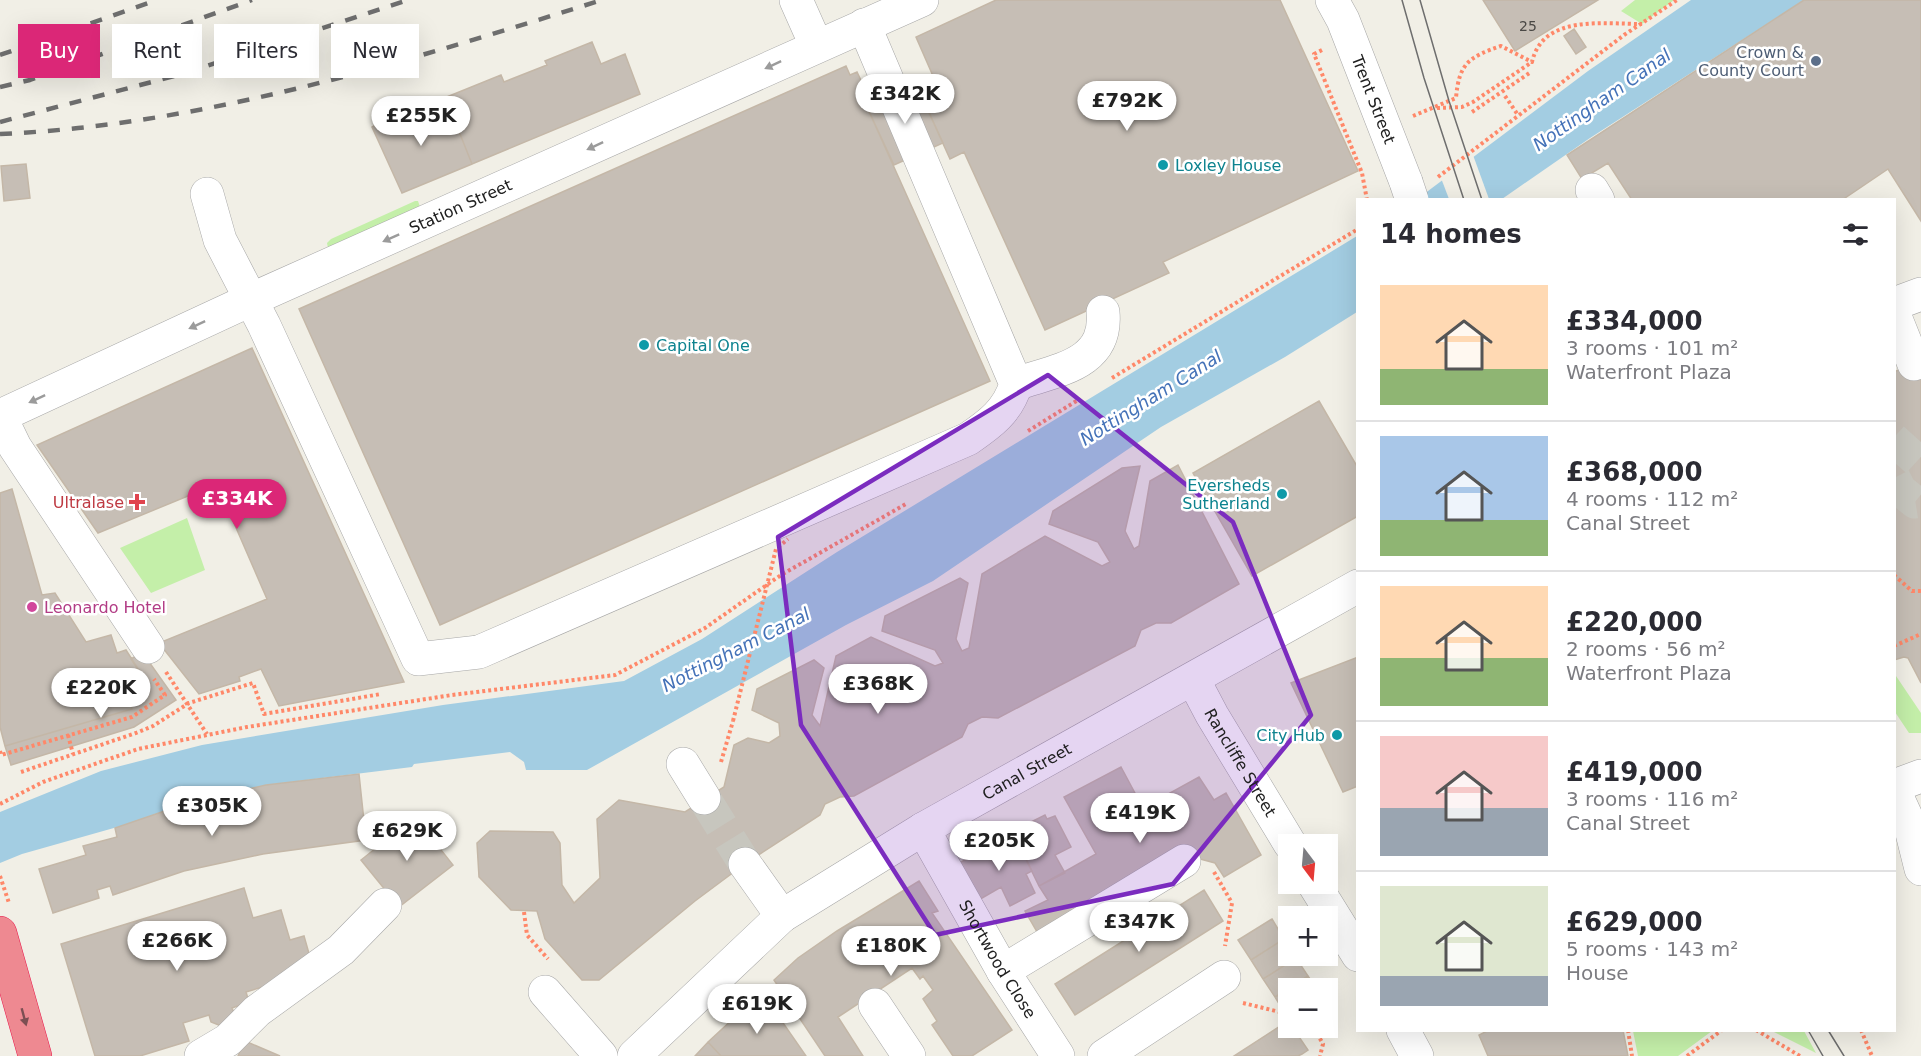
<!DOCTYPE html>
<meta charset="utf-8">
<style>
body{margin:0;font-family:"DejaVu Sans",sans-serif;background:#f2f2f3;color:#2b2b33;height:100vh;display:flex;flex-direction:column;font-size:22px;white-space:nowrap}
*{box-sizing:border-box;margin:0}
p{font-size:20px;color:#7c7c81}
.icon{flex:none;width:33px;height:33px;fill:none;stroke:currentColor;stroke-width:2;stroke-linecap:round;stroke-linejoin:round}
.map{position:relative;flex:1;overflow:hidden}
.drawer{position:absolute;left:1356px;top:198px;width:540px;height:834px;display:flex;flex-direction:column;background:#fff;border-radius:0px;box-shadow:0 6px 24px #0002}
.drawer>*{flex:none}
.top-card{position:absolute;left:18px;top:24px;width:570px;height:54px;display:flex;gap:12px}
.needle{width:39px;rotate:164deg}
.buttons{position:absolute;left:1278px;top:834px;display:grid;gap:12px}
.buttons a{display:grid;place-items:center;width:60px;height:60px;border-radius:0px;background:#fff;box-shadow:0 6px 24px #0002;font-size:30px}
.price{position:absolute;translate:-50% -51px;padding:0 14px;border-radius:21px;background:#fff;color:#222;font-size:20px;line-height:39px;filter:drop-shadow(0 2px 3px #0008)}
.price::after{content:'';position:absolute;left:50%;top:36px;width:18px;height:14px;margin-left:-9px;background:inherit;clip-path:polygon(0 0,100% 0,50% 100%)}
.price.selected{background:#db2777;color:#fff}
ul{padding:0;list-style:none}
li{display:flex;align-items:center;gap:18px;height:150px;padding:0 24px}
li+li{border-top:2px solid #e1e1e2}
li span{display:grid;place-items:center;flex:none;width:168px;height:120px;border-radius:0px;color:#555}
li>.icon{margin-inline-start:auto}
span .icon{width:72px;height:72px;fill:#fffc;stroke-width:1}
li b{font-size:26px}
h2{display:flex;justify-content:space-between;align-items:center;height:72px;padding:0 24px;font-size:26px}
.chip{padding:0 21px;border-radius:0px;background:#fff;box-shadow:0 6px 24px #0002;font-size:21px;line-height:54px}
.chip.selected{background:#db2777;color:#fff}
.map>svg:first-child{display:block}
</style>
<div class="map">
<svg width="1921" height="1056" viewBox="0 0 1921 1056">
<rect width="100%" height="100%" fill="#f1efe6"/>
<!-- grass -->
<path fill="#c4efa9" d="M1635,0H1674L1642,24L1621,11Z
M415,201H418L420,207L328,248L327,243L331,239Z
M187,518L205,570L151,593L120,548Z
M1894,673L1921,713V733H1909L1895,712Z
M1633,1031V1030L1712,1031L1678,1056H1638Z
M1772,1031H1804L1816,1053Z"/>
<!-- water -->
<path fill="#a3cde2" d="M1691,0H1804L1590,138L1502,199L1416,200L1588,71Z
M1357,236V312L1285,357L1161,427L933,581L846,625L587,770H526L524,762L510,752L414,764L412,767L266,785L22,854L0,863V812L101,771L202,745L443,705L624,681L702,639L837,552Z"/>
<!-- pier -->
<path fill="#f1efe6" d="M1473,155L1489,199H1449L1441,178Z"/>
<!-- building -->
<path fill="#c6beb5" stroke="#c4b7a7" stroke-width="1.5" d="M996,0H1280L1358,171L1163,262L1169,273L1045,330L964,152L950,159L916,84L933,76L916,37Z
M1483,0H1598L1515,51Z
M1804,0H1921V221L1888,169L1842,200H1632L1608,163L1582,179L1567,155Z
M1574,29L1586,47L1576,54L1564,36Z
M592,42L601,64L625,54L640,94L472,164L454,119L435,126L427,105L501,75L504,82L547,65L545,61Z
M846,66L850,75L857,72L868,95L863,97L867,107L990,381L440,625L299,309Z
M916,84L943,143L894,165L867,107Z
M419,101L420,107L427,105L435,126L454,119L472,164L402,193L372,127Z
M26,164L30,198L4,201L1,166Z
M252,348L404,682L279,706L261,669L239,677L240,681L199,694L159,643L267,599L217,484L98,533L37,445Z
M1921,360V683L1908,658L1904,657L1894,660V372Z
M1319,401L1358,468V516L1252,576L1193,473Z
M1178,465L1239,584L1171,623H1156L1141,630L1135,646L998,718L982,717L968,724L962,737L854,796L840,797L825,804L820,815L746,863L695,901L599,980H582L545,939L537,911L511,910L479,877L477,843L490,831L553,832L560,843L562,885L574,903L600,878L597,819L619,800L685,812L724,787L734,745L748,738L769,743L780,736L779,723L752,710L757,689L814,660L824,668L812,715L820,726L836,656L871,637L935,666L943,663L935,650L882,631L885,616L960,578L968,583L956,639L962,651L969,648L982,574L1045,536L1102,566L1110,562L1098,542L1049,524L1053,511L1122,468L1140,466L1125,531L1134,549L1139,546L1150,481Z
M12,489L42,595L55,593L86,642L111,635L117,653L126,650L149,686L127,691L132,709L5,746L0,727V493Z
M142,652L176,700L134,727L11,765L5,746L132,709L127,691L149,686L131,659Z
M1358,657V786L1343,792L1291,683Z
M1121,767L1143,808L1199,777L1214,800L1226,793L1261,855L1224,877L1215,863L1189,856L1040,937L1025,911L1048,900L1039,886L1096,854L1064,797Z
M359,774L366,840L263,854L184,871L113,895L110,886L97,890L99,898L53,913L39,869L86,855L83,846L117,837L115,828L188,803L266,785Z
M1045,815L1047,819L1055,816L1071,847L1055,855L1065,873L1039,886L1014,835L1018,833L1017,829Z
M415,817L453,865L399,907L361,860Z
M1014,835L1032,871L1026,874L1035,893L1010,906L1001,887L977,901L957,864Z
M919,881L938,911L932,913L1012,1030L972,1056H953L932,1025L937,1021L923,999L933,990L923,976L920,979L912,968L838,1017L863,1056H825L774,980L798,958L837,931Z
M244,888L253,918L281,910L290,940L304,936L312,964L269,985L246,992L249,1002L232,1008L235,1015L221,1026L211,1022L209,1015L183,1023L189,1041L140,1056H95L61,944Z
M1204,890L1223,921L1075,1015L1055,984Z
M1272,919L1284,939L1251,960L1238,940Z
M1284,939L1288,946V956L1296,958L1263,979L1251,960Z
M1296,958L1308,976L1275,997L1263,979Z
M1308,976L1316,988H1288L1287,1017L1275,997Z
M763,994L806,1056H721L708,1042L733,1019L735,1022Z
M1288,1021V1028H1293L1308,1050L1302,1054L1298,1056H1234Z
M1489,1030H1623L1628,1056H1488L1479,1035Z
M245,1041L280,1056H238Z
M708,1042L721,1056H695Z"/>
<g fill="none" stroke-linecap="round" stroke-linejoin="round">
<!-- minor-tunnel -->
<path stroke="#c7c6be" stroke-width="33" stroke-dasharray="33 16" stroke-linecap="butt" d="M1894,462L1921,432
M1894,478L1900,490L1915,502L1921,501
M704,798L745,864"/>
<defs>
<g id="minor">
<path d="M796,0L816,45"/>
<path id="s1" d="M1332,0L1343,20L1406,182"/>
<path d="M1592,190L1598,200"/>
<path d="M207,194L220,240L264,325L418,659L479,652L968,439C990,424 1008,411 1016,384L864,25"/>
<path d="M1894,304L1921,294"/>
<path d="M1894,314L1914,364"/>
<path d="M1016,384C1056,370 1108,365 1103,312"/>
<path id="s2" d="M0,416L250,300L922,0"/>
<path d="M0,416L15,447L148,647"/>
<path id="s3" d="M1193,679L1212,715L1290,844"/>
<path d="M683,764L704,798"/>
<path d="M1894,786L1921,776"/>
<path d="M1894,790L1910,825L1921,869"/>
<path id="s4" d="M923,829L1003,971L1058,1056"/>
<path d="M745,864L782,916"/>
<path d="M1314,884L1358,955"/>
<path d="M1003,971L1184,861"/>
<path d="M545,992L601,1056"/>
<path d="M875,1005L909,1056"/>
<path d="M1403,1030L1417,1056"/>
<path d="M201,1056L228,1040L257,1011L341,950L385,905"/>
<path id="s5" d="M634,1056L782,916L923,829L1358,586"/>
<path d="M1104,1056L1224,977"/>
</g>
<path id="highway" d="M0,933L35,1056"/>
</defs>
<!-- minor casing -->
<use href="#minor" stroke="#a7a7a7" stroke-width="34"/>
<!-- highway casing -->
<use href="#highway" stroke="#e81a4c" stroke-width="34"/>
<!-- path -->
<path stroke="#ff8869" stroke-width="4" stroke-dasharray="3 3" stroke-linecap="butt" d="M1322,50L1314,54L1362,173L1367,200
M1505,96L1518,115
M1437,108L1462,107L1473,102L1532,62
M1472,112L1531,72
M1413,116L1456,98C1459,63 1469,57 1501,46L1532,62C1543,14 1604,24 1642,24
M1438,177L1624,35L1677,0
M1112,378L1358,229
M1028,431L1078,400
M1894,575L1912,591H1921
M1894,646L1921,634
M166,672L207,734
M68,735L73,754
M0,751L1,755L132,717L165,695L154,679
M721,762L733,721
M21,772L136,733L153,726L189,703L253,683L264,714L381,694
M0,804L43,782L138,749L247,727L452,695L615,675L705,628L781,575L906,504
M1214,872L1232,903L1225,946
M0,876L9,903
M524,912L527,935L548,959
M1243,1003L1288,1014
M1314,1028L1323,1044L1320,1056
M1628,1030L1632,1056
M1756,1030L1800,1056
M1861,1030L1872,1056
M1687,1056L1722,1030"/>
<!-- minor -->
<use href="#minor" stroke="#fff" stroke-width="33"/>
<!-- highway -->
<use href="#highway" stroke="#ee8991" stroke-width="33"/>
<!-- tram -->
<path stroke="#6e6e6e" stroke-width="1.5" d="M1402,0L1424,78L1464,200
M1420,0L1449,101L1482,200
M1808,1030L1823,1056
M1828,1030L1844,1056"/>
<!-- rail -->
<path stroke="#6e6e6e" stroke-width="4.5" stroke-dasharray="12 12" stroke-linecap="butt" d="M0,55L157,0
M0,87L30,80L252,0
M0,122L182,74L408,0
M0,134C206,125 407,61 602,0"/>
<defs>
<path id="minor-bridge" d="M1406,182L1412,200"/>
</defs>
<!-- minor-bridge casing -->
<use href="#minor-bridge" stroke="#a7a7a7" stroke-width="34" stroke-linecap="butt"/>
<!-- path-bridge -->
<path stroke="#ff8869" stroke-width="4" stroke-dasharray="3 3" stroke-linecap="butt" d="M733,721L776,549L788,539"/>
<!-- minor-bridge -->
<use href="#minor-bridge" stroke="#fff" stroke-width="33"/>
</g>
<!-- one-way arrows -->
<defs><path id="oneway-solid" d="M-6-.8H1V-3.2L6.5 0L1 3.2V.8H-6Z" transform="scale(1.5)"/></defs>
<g fill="#9b9b9b">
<use href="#oneway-solid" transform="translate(773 65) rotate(155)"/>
<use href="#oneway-solid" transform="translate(595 146) rotate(155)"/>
<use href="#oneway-solid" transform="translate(391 238) rotate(156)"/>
<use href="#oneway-solid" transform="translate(197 325) rotate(155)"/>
<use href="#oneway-solid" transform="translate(37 399) rotate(155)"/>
</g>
<use fill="#7d4f53" href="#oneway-solid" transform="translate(24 1017) rotate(75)"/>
<!-- marked area -->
<path fill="#7b2cbf" fill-opacity="0.2" stroke="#7b2cbf" stroke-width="4.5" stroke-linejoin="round" d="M1048,375L1233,522L1311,715L1173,884L935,935L801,725L778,537Z"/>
<!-- markers -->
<circle fill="#5c6f8a" stroke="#fff" stroke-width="2" cx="1816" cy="61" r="6"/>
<g fill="#0f9aa8" stroke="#fff" stroke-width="2">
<circle cx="1163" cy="165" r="6"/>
<circle cx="644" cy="345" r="6"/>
<circle cx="1282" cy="494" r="6"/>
<circle cx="1337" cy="735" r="6"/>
</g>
<path fill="#e0444e" stroke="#fff" stroke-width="2" d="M134 493h6v6h6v6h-6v6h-6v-6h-6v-6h6z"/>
<circle fill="#d1479c" stroke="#fff" stroke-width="2" cx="32" cy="607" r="6"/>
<g text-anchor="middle" stroke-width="5" stroke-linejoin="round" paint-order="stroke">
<!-- number labels -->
<g font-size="14" fill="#4a4845">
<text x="1528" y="31">25</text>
</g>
<!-- service labels -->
<g font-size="16" fill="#4e5e75" stroke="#fff" text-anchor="end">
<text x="1804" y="58">Crown &amp;<tspan x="1804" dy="18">County Court</tspan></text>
</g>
<!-- street labels -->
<g font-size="16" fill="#202020" stroke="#fff">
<text dy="6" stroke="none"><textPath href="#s1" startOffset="108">Trent Street</textPath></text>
<text dy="6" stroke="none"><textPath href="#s2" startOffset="506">Station Street</textPath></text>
<text dy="6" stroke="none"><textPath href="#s3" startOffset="96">Rancliffe Street</textPath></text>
<text dy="6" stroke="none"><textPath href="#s5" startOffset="488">Canal Street</textPath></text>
<text dy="6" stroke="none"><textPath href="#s4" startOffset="150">Shortwood Close</textPath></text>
</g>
<!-- culture labels -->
<g font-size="16" fill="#0d838f" stroke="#fff" text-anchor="start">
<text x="1175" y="171">Loxley House</text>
<text x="656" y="351">Capital One</text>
<text x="1270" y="491" text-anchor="end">Eversheds<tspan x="1270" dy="18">Sutherland</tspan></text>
<text x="1325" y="741" text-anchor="end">City Hub</text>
</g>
<!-- health labels -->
<g font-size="16" fill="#be3a42" stroke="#fff" text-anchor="end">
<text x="124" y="508">Ultralase</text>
</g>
<!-- hotel labels -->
<g font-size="16" fill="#b23c85" stroke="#fff" text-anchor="start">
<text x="44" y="613">Leonardo Hotel</text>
</g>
<!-- water labels -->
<g font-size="18" font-style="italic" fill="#4472b8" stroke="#fff">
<text transform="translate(1602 100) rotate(-35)" y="6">Nottingham Canal</text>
<text transform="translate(1151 398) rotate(-32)" y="6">Nottingham Canal</text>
<text transform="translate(736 650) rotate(-27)" y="6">Nottingham Canal</text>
</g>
</g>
</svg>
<div class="buttons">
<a><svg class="needle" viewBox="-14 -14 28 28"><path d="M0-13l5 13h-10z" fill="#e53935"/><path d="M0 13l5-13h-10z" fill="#7c7c81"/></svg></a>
<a>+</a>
<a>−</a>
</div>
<b class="price" style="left:905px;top:125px">£342K</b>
<b class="price" style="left:1127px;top:132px">£792K</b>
<b class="price" style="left:421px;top:147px">£255K</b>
<b class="price selected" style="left:237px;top:530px">£334K</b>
<b class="price" style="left:878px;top:715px">£368K</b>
<b class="price" style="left:101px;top:719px">£220K</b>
<b class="price" style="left:212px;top:837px">£305K</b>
<b class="price" style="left:1140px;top:844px">£419K</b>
<b class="price" style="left:407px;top:862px">£629K</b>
<b class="price" style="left:999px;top:872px">£205K</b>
<b class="price" style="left:1139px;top:953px">£347K</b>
<b class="price" style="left:177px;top:972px">£266K</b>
<b class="price" style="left:891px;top:977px">£180K</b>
<b class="price" style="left:757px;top:1035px">£619K</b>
<div class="top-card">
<a class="chip selected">Buy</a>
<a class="chip">Rent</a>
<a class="chip">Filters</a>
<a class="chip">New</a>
</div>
<section class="drawer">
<h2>14 homes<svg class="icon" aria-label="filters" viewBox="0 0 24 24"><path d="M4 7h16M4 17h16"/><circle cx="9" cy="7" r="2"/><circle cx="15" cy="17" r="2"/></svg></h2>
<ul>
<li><span style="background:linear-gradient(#ffd9b3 70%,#8fb573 0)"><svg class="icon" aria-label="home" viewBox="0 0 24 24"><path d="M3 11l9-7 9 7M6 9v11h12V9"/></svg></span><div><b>£334,000</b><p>3 rooms · 101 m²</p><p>Waterfront Plaza</p></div></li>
<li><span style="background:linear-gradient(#a9c7e8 70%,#8fb573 0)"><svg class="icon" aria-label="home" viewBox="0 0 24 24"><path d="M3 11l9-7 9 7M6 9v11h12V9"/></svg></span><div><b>£368,000</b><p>4 rooms · 112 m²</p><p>Canal Street</p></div></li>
<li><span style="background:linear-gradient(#ffd9b3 60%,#8fb573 0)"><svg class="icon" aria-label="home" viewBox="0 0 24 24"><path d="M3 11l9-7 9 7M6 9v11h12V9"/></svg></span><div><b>£220,000</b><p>2 rooms · 56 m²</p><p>Waterfront Plaza</p></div></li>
<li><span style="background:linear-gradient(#f6c9c9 60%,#9aa5b1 0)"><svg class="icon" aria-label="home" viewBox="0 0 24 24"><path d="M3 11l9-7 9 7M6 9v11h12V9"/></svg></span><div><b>£419,000</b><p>3 rooms · 116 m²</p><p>Canal Street</p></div></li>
<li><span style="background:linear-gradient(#dfe7d0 75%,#9aa5b1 0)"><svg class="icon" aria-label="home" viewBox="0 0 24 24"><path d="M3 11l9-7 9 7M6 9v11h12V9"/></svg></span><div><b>£629,000</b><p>5 rooms · 143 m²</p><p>House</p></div></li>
</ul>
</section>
</div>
